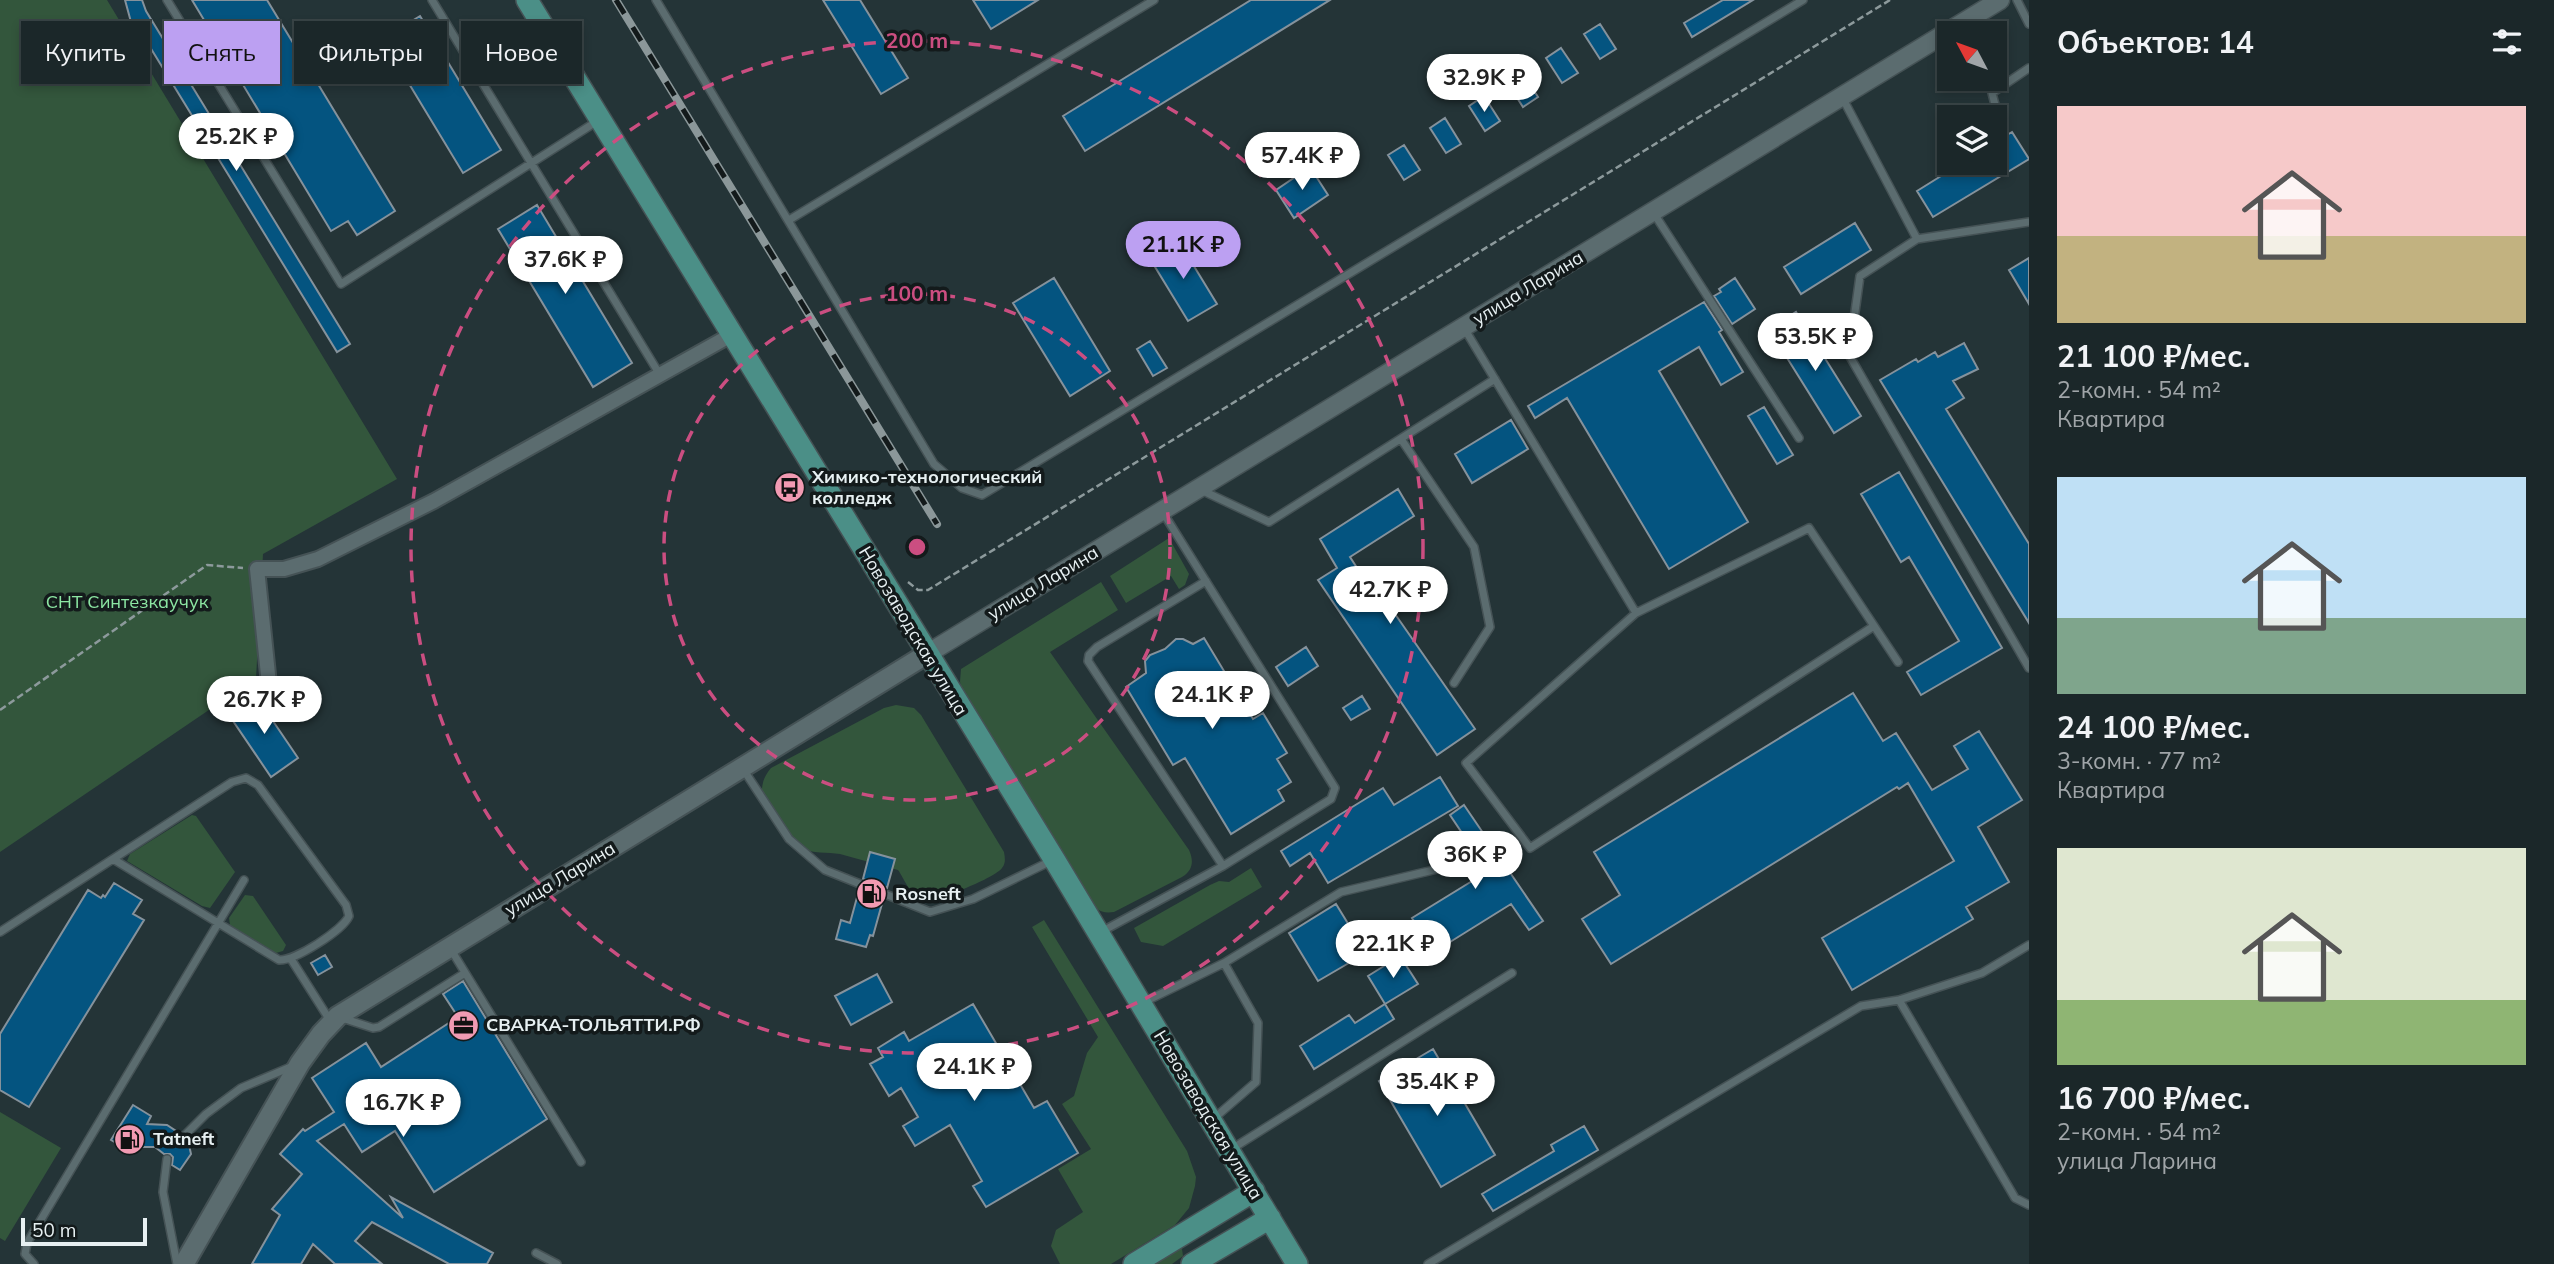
<!DOCTYPE html>
<html lang="ru">
<meta charset="utf-8">
<style>
body{margin:0;font-family:Mulish,sans-serif;background:#283335;color:#f1f3f6;height:100vh;display:flex;flex-direction:column;font-size:26px;white-space:nowrap}
*{box-sizing:border-box;margin:0}
p{font-size:23px;color:#a0a5a8}
.icon{flex:none;width:38px;height:38px;fill:none;stroke:currentColor;stroke-width:2;stroke-linecap:round;stroke-linejoin:round}
.map{position:relative;flex:1;overflow:hidden}
.drawer{display:flex;flex-direction:column;background:#1b2729;width:525px}
.drawer>*{flex:none}
.guide{position:absolute;left:21px;top:21px;width:665px;height:63px;display:flex;gap:14px}
.needle{width:46px;rotate:311deg}
.buttons{position:absolute;left:1937px;top:21px;display:grid;gap:14px}
.buttons a{display:grid;place-items:center;width:70px;height:70px;border-radius:0px;background:#1b2729;box-shadow:0 4px 10px #0003,0 0 0 2px #394446;font-size:35px}
.scale{position:absolute;left:21px;bottom:18px;width:126px;box-sizing:border-box;padding-left:7px;border:4px solid #e7f0f2;border-top:0;font-size:19px;line-height:24px;white-space:nowrap;color:#e7f0f2;-webkit-text-stroke:5px #131a1b;paint-order:stroke}
.price{position:absolute;translate:-50% -60px;padding:0 16px;border-radius:24px;background:#fff;color:#222;font-size:23px;line-height:46px;filter:drop-shadow(0 2px 4px #0008)}
.price::after{content:'';position:absolute;left:50%;top:42px;width:21px;height:16px;margin-left:-10px;background:inherit;clip-path:polygon(0 0,100% 0,50% 100%)}
.price.active{background:#bca0f2;color:#111}
ul{padding:0;list-style:none}
li{display:grid;align-content:center;gap:14px;height:371px;padding:0 28px}
li span{display:grid;place-items:center;height:217px;border-radius:0px;color:#555}
li>.icon{margin-inline-start:auto}
span .icon{width:126px;height:126px;fill:#fffc;stroke-width:1}
li b{font-size:30px}
h2{display:flex;justify-content:space-between;align-items:center;height:84px;padding:0 28px;font-size:30px}
.chip{padding:0 24px;border-radius:0px;background:#1b2729;box-shadow:0 4px 10px #0003,0 0 0 2px #394446;font-size:24px;line-height:63px}
.chip.active{background:#bca0f2;color:#111}
main{display:flex;flex:1;min-height:0}
.map>svg:first-child{display:block}
</style>
<main>
<div class="map">
<svg width="2029" height="1264" viewBox="0 0 2029 1264">
<rect width="100%" height="100%" fill="#243437"/>
<!-- green -->
<path fill="#33563c" d="M0,0H107L397,479L263,554L256,678L0,852Z
M1169,538L1189,574L1185,585L1179,589L1171,576L1126,603L1110,576Z
M1101,582L1118,610L1050,652L1189,850C1194,861 1193,870 1182,877L1114,912C1100,914 1096,909 1088,900L962,691L960,682L961,669Z
M896,705L914,708L921,715L1004,852C1005,858 1006,863 1002,868C995,878 934,903 921,900C911,897 904,878 898,870C879,865 859,859 840,854C828,852 812,854 802,848C775,834 747,795 771,768L884,708Z
M192,815L196,816L235,872L210,908L202,906L127,861L130,854Z
M1251,868L1262,887L1163,946L1141,942L1134,928L1210,885L1219,881L1229,882Z
M245,895L253,896L286,945L283,951L276,953L230,925L229,918Z
M1044,920L1187,1151L1196,1177L1195,1186L1189,1208L1175,1225L1111,1264H1060L1051,1246L1056,1230L1083,1212L1058,1169L1091,1149L1062,1104L1074,1096L1087,1053L1098,1037L1032,927Z
M0,1112L61,1148L5,1241L0,1238Z
M1180,1247L1182,1249L1183,1256L1172,1264H1148Z"/>
<!-- building -->
<path fill="#045480" stroke="#85929c" stroke-width="2" d="M125,0H142L146,11L350,344L337,352L134,21L131,22Z
M192,0H267L395,211L357,235L348,221L331,231Z
M823,0H860L908,78L881,94Z
M973,0H1038L991,29Z
M1251,0H1330L1085,151L1063,116Z
M1723,0H1753L1692,37L1684,23Z
M420,16L501,150L463,173L382,39Z
M1600,24L1616,49L1600,59L1584,34Z
M1561,48L1578,73L1562,83L1546,58Z
M1522,72L1538,97L1523,107L1507,82Z
M1484,96L1500,121L1485,131L1469,106Z
M1445,118L1461,144L1446,153L1430,128Z
M2012,132L2029,159L1933,217L1917,191L1962,163H1995V142Z
M1404,145L1420,170L1404,180L1388,155Z
M1310,167L1328,195L1294,218L1276,190Z
M537,205L632,363L593,387L498,229Z
M1855,223L1871,250L1801,294L1784,267Z
M1178,240L1217,304L1188,321L1149,257Z
M2029,258V304L2009,270Z
M1054,278L1110,371L1070,396L1013,303Z
M1735,278L1755,309L1732,324L1714,296L1721,292L1719,289Z
M1704,302L1722,330L1719,332L1743,372L1721,385L1699,347L1659,371L1748,522L1669,569L1567,398L1535,418L1528,406Z
M1796,312L1861,416L1834,433L1769,329Z
M1150,341L1167,368L1153,376L1137,349Z
M1964,343L1978,369L1953,381L1964,398L1946,409L2029,544V623L1880,380L1916,359L1918,362L1935,352L1938,357Z
M1764,407L1793,455L1777,464L1748,416Z
M1511,420L1528,449L1472,483L1455,454Z
M1899,472L2002,648L1921,695L1907,672L1959,641L1909,557L1901,562L1861,494Z
M1398,489L1414,516L1350,557L1374,594L1379,591L1475,729L1437,755L1318,580L1337,568L1320,539Z
M1204,638L1253,719L1263,713L1287,753L1277,759L1291,782L1278,790L1284,801L1231,834L1185,758L1173,765L1126,687L1146,673L1145,661L1150,655L1165,649L1176,639H1183L1193,644Z
M1306,647L1318,666L1288,686L1276,667Z
M1853,693L1883,741L1896,733L1932,790L1968,769L1954,746L1979,731L2022,800L1978,827L2009,882L1966,907L1973,919L1852,990L1822,938L1954,861L1908,783L1899,789L1897,787L1611,964L1582,919L1620,895L1594,852Z
M256,696L298,758L271,777L229,715Z
M1362,696L1370,709L1351,720L1343,708Z
M1440,777L1458,806L1328,883L1310,853L1290,866L1281,851L1383,788L1394,805Z
M1464,805L1543,921L1529,930L1511,904L1434,952L1412,918L1477,878L1457,849L1468,842L1450,815Z
M870,852L895,859L887,888L863,879Z
M114,883L142,900L133,914L144,920L29,1107L0,1090V1034L88,890L101,898L103,895L105,897Z
M859,890L883,900L873,936L870,935L866,947L836,939L841,920L850,923Z
M1336,904L1366,953L1318,981L1289,933Z
M325,955L332,967L318,975L311,963Z
M1400,956L1418,984L1385,1004L1368,976Z
M877,974L892,1002L851,1025L835,996Z
M463,981L547,1119L434,1192L395,1131L362,1152L344,1124L317,1141L403,1218L391,1197L493,1253L487,1264H449L372,1222L355,1241L382,1264H335L313,1244L301,1264H252L280,1215L272,1209L302,1174L280,1154L303,1129L305,1131L334,1112L312,1078L366,1043L381,1067L458,1017L443,994Z
M973,1004L1034,1108L1047,1101L1078,1153L986,1207L973,1186L982,1181L950,1125L915,1146L903,1126L918,1117L901,1088L889,1096L870,1064L883,1057L878,1048L904,1032L909,1041Z
M1385,1004L1394,1019L1314,1069L1300,1046L1349,1015L1355,1023Z
M1433,1049L1495,1155L1441,1187L1379,1081Z
M133,1105L151,1116L147,1124L167,1125L179,1133L177,1138L179,1142H187L189,1145L191,1154L180,1170L172,1165L173,1157L170,1154H164L155,1147H133L130,1151L111,1140Z
M1584,1126L1598,1150L1493,1211L1482,1194L1554,1151L1551,1145Z"/>
<g fill="none" stroke-linecap="round" stroke-linejoin="round">
<defs>
<path id="service" d="M167,0L341,284L599,120
M432,0L660,375
M656,0L934,464L962,488L982,495L1803,0
M2017,0L2029,24
M1842,97L1917,239L2029,222
M2001,128L1992,93L2029,68
M1653,212L1799,438
M789,220L1154,0
M1917,239L1860,276L1849,355L2029,668
M1464,328L1636,613L1809,528L1898,662
M1401,439L1474,547L1490,627L1454,683
M1201,490L1269,522L1495,379
M1162,511L1335,788L1331,799L1223,866
M1636,613L1466,763L1530,848L1874,626
M743,769L789,839L825,870L930,912L973,899L1051,861
M0,932L232,782L246,778L258,785L346,905L349,916C343,930 295,961 279,960L113,859
M1099,933L1223,866L1088,661L1089,655L1097,647L1206,581
M450,948L581,1162
M291,959L331,1022
M1224,963L1341,892L1446,867
M1899,1000L2015,1198L2029,1205
M1144,1002L1224,963L1258,1023L1256,1082L1212,1120
M342,1018L373,1028L379,1027L465,973
M183,1137L206,1114L241,1088L293,1066
M1230,1150L1512,973
M167,1159L163,1192L177,1264
M536,1253L557,1264
M34,1264L25,1254L27,1243L244,880
M1428,1264L1861,1006L1899,1000L1982,973L2029,945"/>
<path id="minor" d="M269,684L257,569H284L318,559L434,501L733,334"/>
<path id="tertiary" d="M927,654L2000,0"/>
<path id="secondary" d="M184,1264L300,1063L321,1034L338,1016L927,654"/>
<path id="primary" d="M527,0L1054,859L1297,1264
M1134,1264L1254,1191
M1192,1264L1270,1218"/>
</defs>
<!-- service casing -->
<use href="#service" stroke="#455255" stroke-width="10"/>
<!-- minor casing -->
<use href="#minor" stroke="#455255" stroke-width="18"/>
<!-- tertiary casing -->
<use href="#tertiary" stroke="#455255" stroke-width="21"/>
<!-- secondary casing -->
<use href="#secondary" stroke="#455255" stroke-width="23"/>
<!-- primary casing -->
<use href="#primary" stroke="#455255" stroke-width="24"/>
<!-- path -->
<path stroke="#8d9a9c" stroke-width="2.5" stroke-dasharray="7 3.5" stroke-linecap="butt" d="M908,582L918,590H928L1890,0
M0,710L207,565L243,568"/>
<!-- service -->
<use href="#service" stroke="#5b6c6f" stroke-width="7"/>
<!-- minor -->
<use href="#minor" stroke="#5b6c6f" stroke-width="14"/>
<!-- tertiary -->
<use href="#tertiary" stroke="#5b6c6f" stroke-width="18"/>
<!-- secondary -->
<use href="#secondary" stroke="#5b6c6f" stroke-width="19"/>
<!-- primary -->
<use href="#primary" stroke="#4b8f87" stroke-width="21"/>
<defs>
<path id="rail" d="M616,0L937,524"/>
</defs>
<!-- rail casing -->
<use href="#rail" stroke="#8b9799" stroke-width="8"/>
<!-- rail -->
<use href="#rail" stroke="#131a1b" stroke-width="5" stroke-dasharray="16" stroke-linecap="butt"/>
</g>
<!-- distance rings -->
<g fill="none" stroke="#cb4e81" stroke-width="3.5" stroke-dasharray="12 9">
<circle cx="917" cy="547" r="253"/>
<circle cx="917" cy="547" r="506"/>
</g>
<!-- icons -->
<defs>
<symbol id="bus-disc" viewBox="-11 -11 22 22"><circle r="9.5" fill="#f19ab2" stroke="#131a1b"/><path d="M-5-6H5V4H4V6H2V4H-2V6H-4V4H-5ZM-3.5-4V0h7V-4ZM-3.5 1.2v1.5H-2V1.2ZM2 1.2v1.5H3.5V1.2Z" fill="#111"/></symbol>
<symbol id="fuel-disc" viewBox="-11 -11 22 22"><circle r="9.5" fill="#f19ab2" stroke="#131a1b"/><path d="M-5.5-6h7V0h2V4h1.3V-2.5L3-4.5l.8-.8L6-3V5H2.5V1h-1V6h-7ZM-4.2-4.7v3.2H.2V-4.7Z" fill="#111"/></symbol>
<symbol id="office-disc" viewBox="-11 -11 22 22"><circle r="9.5" fill="#f19ab2" stroke="#131a1b"/><path d="M-6-3h4V-5.5h4V-3h4V5H-6ZM-1-4.5V-3h2v-1.5ZM-6 0V1H6V0Z" fill="#111"/></symbol>
</defs>
<g fill-rule="evenodd">
<use href="#bus-disc" x="772" y="470" width="35" height="35"/>
<use href="#fuel-disc" x="854" y="876" width="35" height="35"/>
<use href="#office-disc" x="446" y="1008" width="35" height="35"/>
<use href="#fuel-disc" x="112" y="1122" width="35" height="35"/>
</g>
<g text-anchor="middle" stroke-width="7" stroke-linejoin="round" paint-order="stroke">
<!-- street labels -->
<g font-size="18" fill="#e7f0f2" stroke="#131a1b">
<text transform="translate(1528 288) rotate(-31)" y="6">улица Ларина</text>
<text transform="translate(1043 583) rotate(-31)" y="6">улица Ларина</text>
<text transform="translate(913 631) rotate(59)" y="6">Новозаводская улица</text>
<text transform="translate(560 879) rotate(-31)" y="6">улица Ларина</text>
<text transform="translate(1208 1115) rotate(59)" y="6">Новозаводская улица</text>
</g>
<!-- poi labels -->
<g font-size="18" font-weight="bold" fill="#e7f0f2" stroke="#131a1b" text-anchor="start">
<text x="812" y="483">Химико-технологический<tspan x="812" dy="21">колледж</tspan></text>
<text x="895" y="900">Rosneft</text>
<text x="486" y="1031">СВАРКА-ТОЛЬЯТТИ.РФ</text>
<text x="153" y="1145">Tatneft</text>
</g>
<!-- park labels -->
<g font-size="18" fill="#8ce6a3" stroke="#131a1b">
<text x="127" y="608">СНТ Синтезкаучук</text>
</g>
</g>
<circle cx="917" cy="547" r="10" fill="#cb4e81" stroke="#131a1b" stroke-width="3.5"/>
<g font-size="21" text-anchor="middle" font-weight="bold" fill="#cb4e81" stroke="#131a1b" stroke-width="7" stroke-linejoin="round" paint-order="stroke">
<text x="917" y="48">200 m</text>
<text x="917" y="301">100 m</text>
</g>
</svg>
<div class="buttons">
<a><svg class="needle" viewBox="-14 -14 28 28"><path d="M0-13l5 13h-10z" fill="#e53935"/><path d="M0 13l5-13h-10z" fill="#a0a5a8"/></svg></a>
<a><svg class="icon" aria-label="layers" viewBox="0 0 24 24"><path d="M12 4l9 5-9 5-9-5zM3 14l9 5 9-5"/></svg></a>
</div>
<div class="scale">50 m</div>
<b class="price" style="left:1484px;top:114px">32.9K ₽</b>
<b class="price" style="left:236px;top:173px">25.2K ₽</b>
<b class="price" style="left:1302px;top:192px">57.4K ₽</b>
<b class="price active" style="left:1183px;top:281px">21.1K ₽</b>
<b class="price" style="left:565px;top:296px">37.6K ₽</b>
<b class="price" style="left:1815px;top:373px">53.5K ₽</b>
<b class="price" style="left:1390px;top:626px">42.7K ₽</b>
<b class="price" style="left:1212px;top:731px">24.1K ₽</b>
<b class="price" style="left:264px;top:736px">26.7K ₽</b>
<b class="price" style="left:1475px;top:891px">36K ₽</b>
<b class="price" style="left:1393px;top:980px">22.1K ₽</b>
<b class="price" style="left:974px;top:1103px">24.1K ₽</b>
<b class="price" style="left:1437px;top:1118px">35.4K ₽</b>
<b class="price" style="left:403px;top:1139px">16.7K ₽</b>
<div class="guide">
<a class="chip">Купить</a>
<a class="chip active">Снять</a>
<a class="chip">Фильтры</a>
<a class="chip">Новое</a>
</div>
</div>
<section class="drawer">
<h2>Объектов: 14<svg class="icon" aria-label="filters" viewBox="0 0 24 24"><path d="M4 7h16M4 17h16"/><circle cx="9" cy="7" r="2"/><circle cx="15" cy="17" r="2"/></svg></h2>
<ul>
<li><span style="background:linear-gradient(#f6c9c9 60%,#c2b280 0)"><svg class="icon" aria-label="home" viewBox="0 0 24 24"><path d="M3 11l9-7 9 7M6 9v11h12V9"/></svg></span><div><b>21 100 ₽/мес.</b><p>2-комн. · 54 m²</p><p>Квартира</p></div></li>
<li><span style="background:linear-gradient(#bfe0f5 65%,#7fa58c 0)"><svg class="icon" aria-label="home" viewBox="0 0 24 24"><path d="M3 11l9-7 9 7M6 9v11h12V9"/></svg></span><div><b>24 100 ₽/мес.</b><p>3-комн. · 77 m²</p><p>Квартира</p></div></li>
<li><span style="background:linear-gradient(#dfe7d0 70%,#8fb573 0)"><svg class="icon" aria-label="home" viewBox="0 0 24 24"><path d="M3 11l9-7 9 7M6 9v11h12V9"/></svg></span><div><b>16 700 ₽/мес.</b><p>2-комн. · 54 m²</p><p>улица Ларина</p></div></li>
</ul>
</section>
</main>
